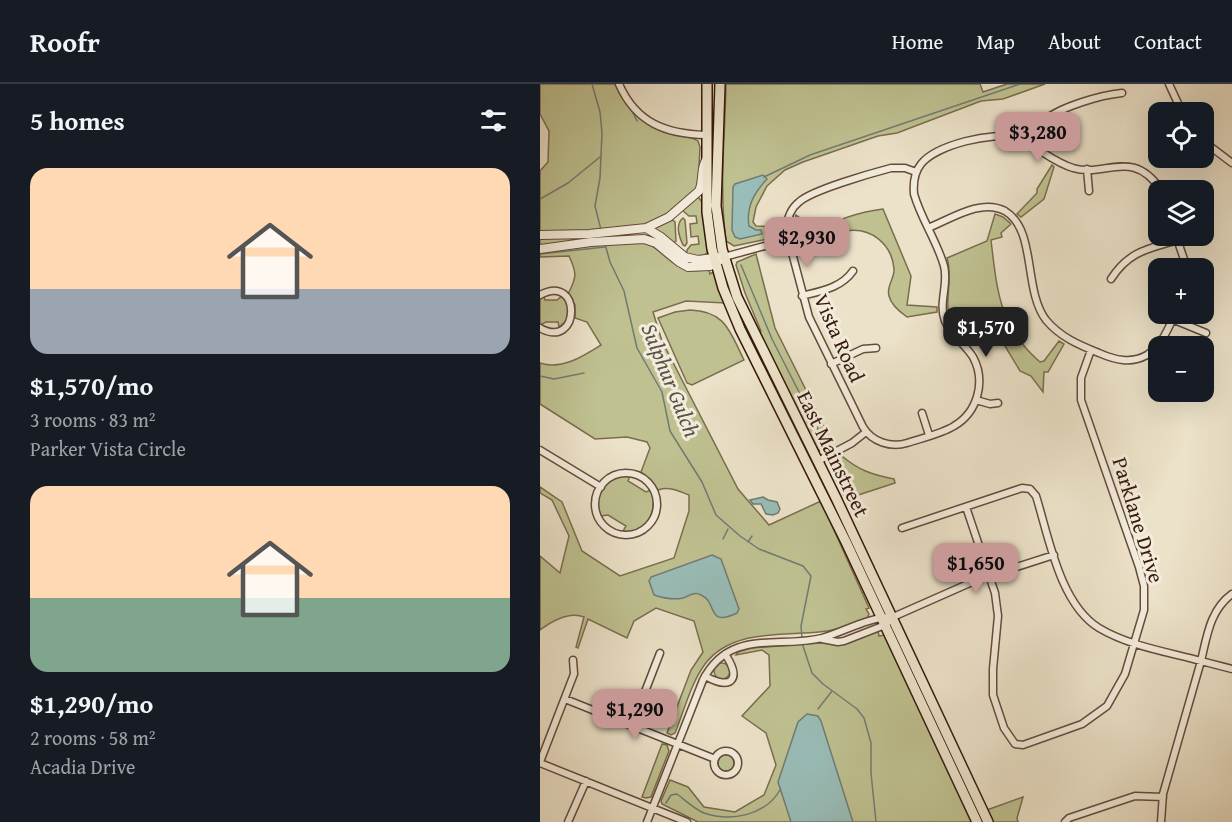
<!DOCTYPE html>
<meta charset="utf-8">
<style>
body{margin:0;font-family:"Gentium Book Plus",serif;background:#20242c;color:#f1f3f6;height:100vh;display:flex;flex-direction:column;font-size:22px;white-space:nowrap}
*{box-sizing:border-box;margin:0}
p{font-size:20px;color:#9ea1a6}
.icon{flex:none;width:33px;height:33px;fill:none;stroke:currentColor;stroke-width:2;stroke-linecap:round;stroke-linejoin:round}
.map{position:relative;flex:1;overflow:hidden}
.side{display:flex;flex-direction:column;background:#171b24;width:540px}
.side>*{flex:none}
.buttons{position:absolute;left:608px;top:18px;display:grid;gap:12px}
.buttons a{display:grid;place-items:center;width:66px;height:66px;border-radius:12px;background:#171b24;box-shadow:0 6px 24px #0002;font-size:30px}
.price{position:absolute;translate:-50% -51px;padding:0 14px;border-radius:12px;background:#c59692;color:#111;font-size:20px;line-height:39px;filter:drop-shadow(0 2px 3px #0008)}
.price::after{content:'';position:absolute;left:50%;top:36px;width:18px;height:14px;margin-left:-9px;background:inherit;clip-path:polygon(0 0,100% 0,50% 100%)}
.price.on{background:#222;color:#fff}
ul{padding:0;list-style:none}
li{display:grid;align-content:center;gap:12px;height:318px;padding:0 30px}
li span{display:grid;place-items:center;height:186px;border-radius:18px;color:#555}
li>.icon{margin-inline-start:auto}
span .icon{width:108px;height:108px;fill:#fffc;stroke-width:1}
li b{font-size:26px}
h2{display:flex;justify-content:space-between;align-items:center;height:72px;padding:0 30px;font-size:26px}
header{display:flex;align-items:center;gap:36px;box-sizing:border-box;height:84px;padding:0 30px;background:#171b24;border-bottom:2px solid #363941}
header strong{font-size:28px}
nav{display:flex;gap:33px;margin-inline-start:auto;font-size:21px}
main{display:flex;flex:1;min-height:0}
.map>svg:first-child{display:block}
</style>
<header>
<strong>Roofr</strong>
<nav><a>Home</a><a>Map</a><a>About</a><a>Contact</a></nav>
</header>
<main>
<section class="side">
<h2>5 homes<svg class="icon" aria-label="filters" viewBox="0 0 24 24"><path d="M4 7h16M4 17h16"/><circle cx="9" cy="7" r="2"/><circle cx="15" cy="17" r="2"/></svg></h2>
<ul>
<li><span style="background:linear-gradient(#ffd9b3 65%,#9aa5b1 0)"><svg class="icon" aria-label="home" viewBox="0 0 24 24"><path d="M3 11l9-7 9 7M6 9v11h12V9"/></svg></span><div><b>$1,570/mo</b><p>3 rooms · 83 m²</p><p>Parker Vista Circle</p></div></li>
<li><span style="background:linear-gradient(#ffd9b3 60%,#7fa58c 0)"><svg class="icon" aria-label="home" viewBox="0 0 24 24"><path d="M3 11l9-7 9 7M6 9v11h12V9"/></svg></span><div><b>$1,290/mo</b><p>2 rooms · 58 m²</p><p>Acadia Drive</p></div></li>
</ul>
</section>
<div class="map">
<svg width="692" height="738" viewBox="0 0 692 738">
<rect width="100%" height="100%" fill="#ece2c9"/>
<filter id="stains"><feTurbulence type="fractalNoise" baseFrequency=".00333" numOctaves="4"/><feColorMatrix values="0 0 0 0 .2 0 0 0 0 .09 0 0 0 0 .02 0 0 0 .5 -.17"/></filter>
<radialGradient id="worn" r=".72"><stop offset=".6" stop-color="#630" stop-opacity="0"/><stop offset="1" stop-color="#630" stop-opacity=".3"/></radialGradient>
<!-- green -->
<path fill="#bfc191" stroke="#7a6d4e" stroke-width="1.5" d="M0,0H75C86,24 105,44 131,50C140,52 151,52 158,57L160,63L158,103C148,112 139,124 128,132C102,149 31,148 0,148V87L8,78L9,47L0,30Z
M186,0H440L443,8L467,0H505L463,15L441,17L357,49L338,52L263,78L245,86L227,102L216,123L213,138L216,142L240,143V149L237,153L194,162L186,157C179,105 185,53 186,0Z
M512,81L514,83L504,115L481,133L477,130L497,109V105Z
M154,114H159L162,118L168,168L161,174L147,170V166L151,161L159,160L158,152L151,153L150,140L157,139L156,132H149L143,127V124Z
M343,125L371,192L367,221L397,223V228L367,233C360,228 351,221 349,212C346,202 355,194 354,185C352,160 331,143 306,147C304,147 299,148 297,149C293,151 290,156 287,159L281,154L254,160L252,147L256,131L278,147C297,135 321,128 343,125Z
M455,130L463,133L471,140L461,149L462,153L451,156C457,206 459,243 500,278L504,277L519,257L524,260L508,288H504L503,308L491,292L480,287L450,237L428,257C423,251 416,245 412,239C402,221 414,195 407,174L447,157Z
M143,134L145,136L147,159L145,162L143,161C139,153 135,140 143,134Z
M131,135L135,138L136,157L133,159L115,147L114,143Z
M0,154H40L41,156L0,162Z
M98,157C120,161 125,178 145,185C153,188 161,186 169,186L170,190L173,188L185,219L146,217L113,228L122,257L198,405L229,441L281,417L329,524L326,525L329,530L327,535C314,539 301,545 287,547C247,553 193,543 165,580C151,599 144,627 135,649L131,651L127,649L151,586L163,568L154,537L116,524L94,537L87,554L48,535L38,564L36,563L44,533C29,527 12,537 0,546V472L20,489L29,452L12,416L0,409V403L22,418L42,467L80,492L134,474L149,427V411C138,407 130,402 118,406L110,395L101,388L110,364L107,358L87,353L55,355L0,320V279C22,286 42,273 61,261L47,238L35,234V221L28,210C37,193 37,189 29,172L0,173V168L50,160Z
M216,170L235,244L294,362L278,367L219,249L221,247L205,209L196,181L197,178Z
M4,211L5,216H17L22,212L28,219L29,235L19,243L18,238H6L0,241V213Z
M150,226C186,227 190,248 204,276L152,301L147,299L118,234L135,228Z
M302,372C318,386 333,391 354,395L355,399L306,415L290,383L291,377Z
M88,390L90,392L88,397L106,408L111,406C119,425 106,454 83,447L86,442L68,431L61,432C52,412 66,393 88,390Z
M338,547L339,552L344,551L354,569L431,733V738H158L122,720L121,717L130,696L148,703L164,723L195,728L224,711L236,681L226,649L202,632L230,602L229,571L222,566L196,571L198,568L211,564L280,559L300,560Z
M174 587a8 8 0 1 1 16 0a8 8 0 1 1-16 0Z
M122,660L127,661L129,667L111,713L106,714L102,713Z
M178 679a8 8 0 1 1 16 0a8 8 0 1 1-16 0Z
M483,713L477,734L478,738H453L447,726Z"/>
<!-- water -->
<path fill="#99bdb8" stroke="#717b73" stroke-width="1.5" d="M223,91L227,95C214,109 206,123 209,142L216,146H221L222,150L200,155L195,153L192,146L193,103L195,100Z
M223,413L228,416L237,418L240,425L238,429L233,431L226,430L221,420H213L210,416Z
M172,471L181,475L199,525L197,529C166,544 178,518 161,511C154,507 149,512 143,514C134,516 123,514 114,511L109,497L111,493Z
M267,630L278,632L281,637L313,738H251L238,698L258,638Z"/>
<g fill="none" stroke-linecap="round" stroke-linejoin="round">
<!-- stream -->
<path stroke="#717b73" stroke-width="1.5" d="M52,0L60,28L62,49L60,94L55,122L61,146
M92,27L97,37
M224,93L270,71L480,0
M0,115L28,99L60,73
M65,160L70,178L84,207L97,264L122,308L130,347L162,398L176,431L200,452L219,465L263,482L271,492L261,542L262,554
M0,170L65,163
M201,181L232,255L286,361
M0,292L14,295L44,289
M183,455L188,445
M208,458L212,452
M262,559L272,589L283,600L317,625L324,634L331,659V689L336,738
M278,625L292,607
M126,719L131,711L137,710C145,716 154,725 164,729C190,738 225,732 240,706"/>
<defs>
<path id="minor" d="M79,0C96,39 126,50 166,51
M629,0L642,28
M663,57L692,79
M489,60C493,52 498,43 505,36C520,23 561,11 582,9
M547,85L549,107
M376,88L365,84H351C332,89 272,106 259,118C250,125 247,135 246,146L269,233L323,343C332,358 351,364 367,359C382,354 401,350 414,342C438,328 446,297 433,273C425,260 411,251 405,237C398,219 409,200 404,182C397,157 381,135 374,110C373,99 374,89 381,80C396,61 453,47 476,54C496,61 512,78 533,84C565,94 592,63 621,106
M388,144C411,135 441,114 465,127C497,146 483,206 506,236C520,253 539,261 559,269C575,276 591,280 607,271C622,261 628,245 635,230
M636,152L647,184
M184,173L247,156
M571,195C589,167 608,165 638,156
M0,211C42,188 41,267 0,244
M262,212C281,207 301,204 313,187
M632,235L666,249
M291,280L323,265L336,264
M436,316L450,320L458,319
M382,329L389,351
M0,366L61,403
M278,377L312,359L326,348
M55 420a31 31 0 1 1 62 0a31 31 0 1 1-62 0Z
M426,423L455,509L458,532L453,585V611L464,644L475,660L483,661L542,640L567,622L585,590L604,526V502L599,483L541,316V294L551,266
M362,444L482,404L490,405L496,412C509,454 520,520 559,544C589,562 628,568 661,577L623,710L621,738
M692,510C670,526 667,552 661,577L692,585
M282,555L298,558L304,557L345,541L353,533
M165,592C192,607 202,595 185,570
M25,615L175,675
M92,641L120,569
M174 679a12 12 0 1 1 24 0a12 12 0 1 1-24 0Z
M0,678L34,590L33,576
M0,679L147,738
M28,738L46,697
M107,738L163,596C190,544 237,565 282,554C306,547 328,533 353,533L439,495L514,471
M525,738L529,734L595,712L623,713"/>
<path id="tertiary" d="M106,144L129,133L159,107C164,97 160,86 166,76
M0,151L49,150L106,144L121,153L145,173L158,176L180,173
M0,165L51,158L104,155L116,159L139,178L148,183L170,182L180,176"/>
<path id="primary" d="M167,0V128L172,165L183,204L200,245L306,458L437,738
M180,0L176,122L182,165L197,213L296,414L448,738"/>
</defs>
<!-- minor casing -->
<use href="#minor" stroke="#644b3a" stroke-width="9"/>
<!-- tertiary casing -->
<use href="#tertiary" stroke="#644b3a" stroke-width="10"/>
<!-- primary casing -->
<use href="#primary" stroke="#36190b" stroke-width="12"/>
<!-- minor -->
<use href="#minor" stroke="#f3ecdc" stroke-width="6"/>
<!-- tertiary -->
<use href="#tertiary" stroke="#f3ecdc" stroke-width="8"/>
<!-- primary -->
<use href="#primary" stroke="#ece2c9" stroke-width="9"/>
</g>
<g text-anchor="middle" stroke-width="6" stroke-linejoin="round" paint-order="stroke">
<!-- street labels -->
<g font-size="21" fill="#36190b" stroke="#f3ecdc">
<text transform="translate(299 254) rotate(66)" y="7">Vista Road</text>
<text transform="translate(293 370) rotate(64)" y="7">East Mainstreet</text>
<text transform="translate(598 436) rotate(73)" y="7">Parklane Drive</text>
</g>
<!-- water labels -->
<g font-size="22" font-style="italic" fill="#595248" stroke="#f3ecdc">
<text transform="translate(131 296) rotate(68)" y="8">Sulphur Gulch</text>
</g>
</g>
<rect width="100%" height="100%" filter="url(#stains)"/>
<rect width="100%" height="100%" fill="url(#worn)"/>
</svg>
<div class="buttons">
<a><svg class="icon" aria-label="locate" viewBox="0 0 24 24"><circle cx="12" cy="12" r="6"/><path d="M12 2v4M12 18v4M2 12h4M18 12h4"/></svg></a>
<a><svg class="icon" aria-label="layers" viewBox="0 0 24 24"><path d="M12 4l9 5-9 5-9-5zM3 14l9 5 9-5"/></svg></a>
<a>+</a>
<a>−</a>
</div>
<b class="price" style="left:498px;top:79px">$3,280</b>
<b class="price" style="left:267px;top:184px">$2,930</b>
<b class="price on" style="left:446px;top:274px">$1,570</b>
<b class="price" style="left:436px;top:510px">$1,650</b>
<b class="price" style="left:95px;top:656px">$1,290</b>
</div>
</main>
